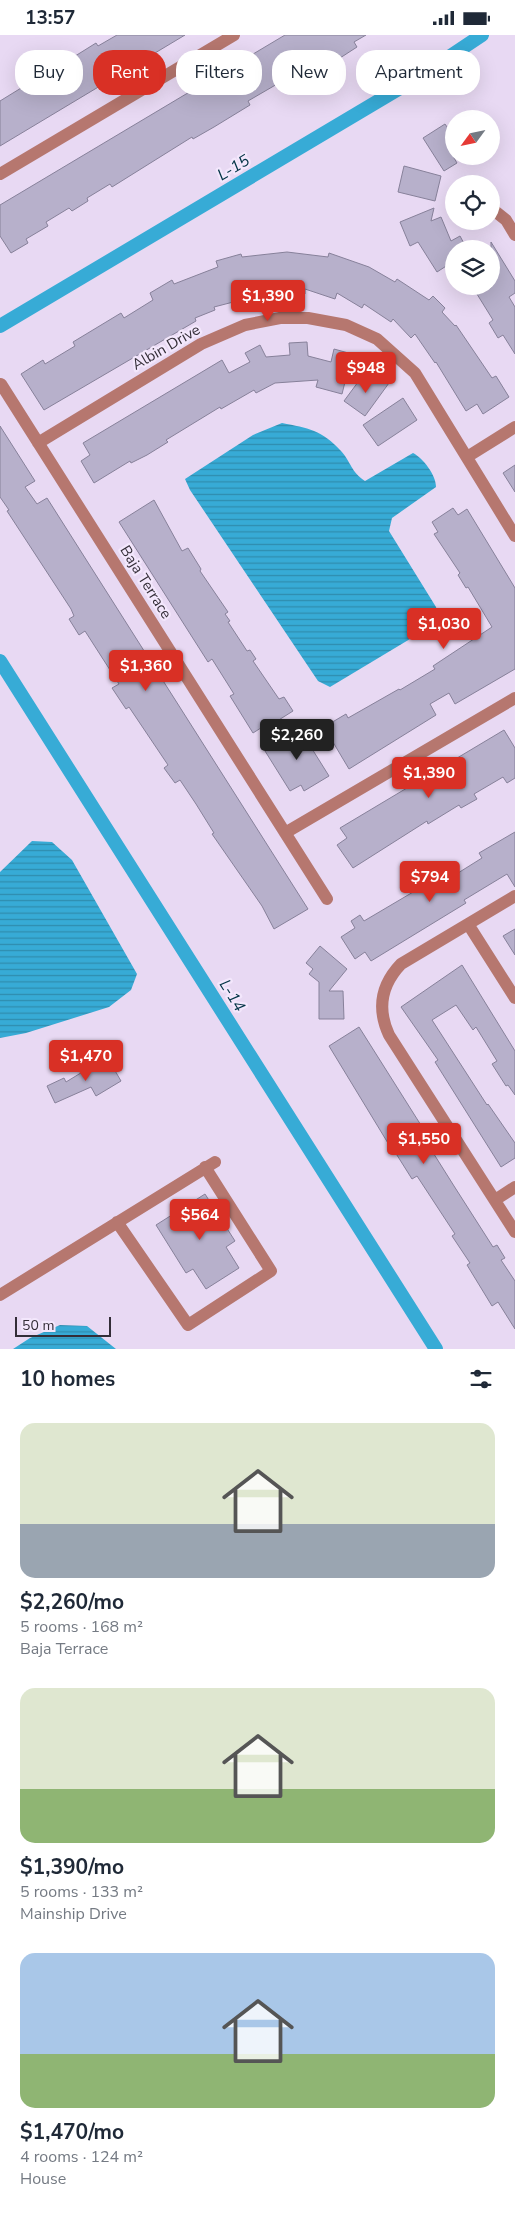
<!DOCTYPE html>
<meta charset="utf-8">
<style>
body{margin:0;font-family:"Nunito Sans",sans-serif;background:#f6f6f7;color:#1f2937;height:100vh;display:flex;flex-direction:column;font-size:19px;white-space:nowrap}
*{box-sizing:border-box;margin:0}
p{font-size:16px;color:#747a83}
.icon{flex:none;width:28px;height:28px;fill:none;stroke:currentColor;stroke-width:2;stroke-linecap:round;stroke-linejoin:round}
.map{position:relative;height:1314px;overflow:hidden}
.panel{display:flex;flex-direction:column;background:#fff;flex:1}
.panel>*{flex:none}
.guide{position:absolute;left:15px;top:15px;width:485px;height:45px;display:flex;gap:10px}
.needle{width:32px;rotate:237deg}
.buttons{position:absolute;left:445px;top:75px;display:grid;gap:10px}
.buttons a{display:grid;place-items:center;width:55px;height:55px;border-radius:50%;background:#fff;box-shadow:0 5px 20px #0002;font-size:25px}
.scale{position:absolute;left:15px;bottom:12px;width:96px;box-sizing:border-box;padding-left:5px;border:2px solid #332d37;border-top:0;font-size:14px;line-height:18px;white-space:nowrap;color:#332d37;-webkit-text-stroke:4px #f3e7fc;paint-order:stroke}
.price{position:absolute;translate:-50% -42px;padding:0 11px;border-radius:5px;background:#d93025;color:#fff;font-size:16px;line-height:32px;filter:drop-shadow(0 1px 2px #0008)}
.price::after{content:'';position:absolute;left:50%;top:30px;width:15px;height:11px;margin-left:-8px;background:inherit;clip-path:polygon(0 0,100% 0,50% 100%)}
.price.current{background:#222;color:#fff}
ul{padding:0;list-style:none}
li{display:grid;align-content:center;gap:10px;height:265px;padding:0 20px}
li span{display:grid;place-items:center;height:155px;border-radius:15px;color:#555}
li>.icon{margin-inline-start:auto}
span .icon{width:90px;height:90px;fill:#fffc;stroke-width:1}
li b{font-size:21px}
h2{display:flex;justify-content:space-between;align-items:center;height:60px;padding:0 20px;font-size:21px}
.pill{padding:0 18px;border-radius:20px;background:#fff;box-shadow:0 5px 20px #0002;font-size:18px;line-height:45px}
.pill.current{background:#d93025;color:#fff}
.status{display:flex;justify-content:space-between;align-items:center;height:35px;padding:0 25px;background:#fff;direction:ltr}
.status svg{height:14px;fill:currentColor}
.map>svg:first-child{display:block}
</style>
<div class="status"><b>13:57</b><svg viewBox="0 0 49 12"><path d="M0 12V9h3v3zM5 12V6h3v6zM10 12V3h3v9zM15 12V0h3v12zM26 1h20v11H26zM47 4h2v5h-2z"/></svg></div>
<div class="map">
<svg width="515" height="1314" viewBox="0 0 515 1314">
<defs>
<pattern id="water-rules" width="6" height="5" patternUnits="userSpaceOnUse" patternTransform="scale(1.25)"><rect width="6" height="5" fill="#37abd6"/><path d="M0 2.5h6" fill="none" stroke="#2f8cae"/></pattern>
</defs>
<rect width="100%" height="100%" fill="#e8d9f3"/>
<!-- water -->
<path fill="url(#water-rules)" d="M282,388C308,393 322,395 341,416C351,427 351,437 365,446L413,418C423,423 436,440 436,452L392,483L389,496L436,572L440,586L330,652L318,646L190,455L185,444L253,400Z
M32,806L52,807L72,825L137,939L131,955L109,972L26,998L0,1003V837Z
M60,1290L87,1291L116,1314H13L30,1303Z"/>
<g fill="none" stroke-linecap="round" stroke-linejoin="round">
<!-- canal -->
<path stroke="#37abd6" stroke-width="14" d="M0,291L422,40L482,0
M0,626L436,1314"/>
</g>
<!-- building -->
<path fill="#b7b0cb" stroke="#87819a" d="M117,0H185L0,111V66L39,42L37,39L54,29L56,33L96,8L98,11Z
M285,0H366L354,7L357,12L340,23L337,18L317,31L315,27L248,66L250,70L214,92L193,104L192,102L112,152L110,149L87,163L88,166L72,176L69,173L46,187L48,191L26,204L28,208L11,218L0,201V170Z
M445,89L454,102V123L457,128L444,136L423,103Z
M404,131L441,141L435,166L398,157Z
M434,173L431,186L441,182L451,206L460,201L467,214H454V226L437,237L418,207L410,211L400,187Z
M491,207L515,246V258L509,262L515,272V319L503,300L498,303L489,288L493,285L472,251L491,253Z
M287,217L328,222L329,218L369,232L395,247L397,244L429,265L433,261L445,273L442,277L455,291L456,290L492,343L496,341L509,362L483,379L477,369L466,376L436,327L435,328L415,299L411,303L393,284L391,287L364,269L362,273L337,258L335,264L305,254V259L270,254V259L240,262L241,265L214,272L215,275L195,283L196,286L44,375L21,339L43,325L45,329L75,311L73,307L121,278L124,283L153,265L150,258L172,245L174,249L218,232L216,226L241,219L242,222Z
M307,307L308,321L331,327L334,314L352,319L342,359L316,352L318,345L275,348L256,358L254,355L221,374L220,372L166,405L168,407L147,420L131,428L130,426L94,448L81,426L90,420L83,408L222,325L229,338L250,327L245,318L260,310L266,322L290,320L289,308Z
M376,338L389,348L365,381L344,366L361,343L368,348Z
M403,363L417,385L378,411L363,390Z
M0,391L35,446L25,452L37,469L47,463L308,874L274,894L262,871L212,799L214,798L196,769L180,745L175,748L164,733L168,730L129,672L126,674L112,653L119,649L85,596L79,600L69,584L74,581L71,574L7,476L9,475L0,462Z
M515,430V457L503,438Z
M154,465L182,516L188,513L201,534L200,536L228,577L225,579L230,586L228,587L247,616L250,615L256,624L253,626L279,664L284,662L293,676L266,693L264,691L253,698L230,661L234,659L212,624L208,627L119,487Z
M453,473L458,480L467,474L515,553V634L455,669L449,658L430,669L436,680L349,734L324,692L346,679L348,683L399,654L400,655L435,634L433,631L492,592L468,552L466,553L458,540L460,538L434,499L438,497L432,487Z
M303,692L312,707L309,709L329,741L304,756L301,750L290,756L265,716Z
M504,695L515,713V743L507,748L503,742L474,759L477,764L461,773L459,770L428,789L427,786L353,833L337,810L347,803L340,793Z
M515,797V852L507,839L464,865L466,868L371,926L365,917L355,924L341,902L355,893L351,886L360,880L364,886L447,837L450,843L482,823L479,818Z
M515,894V920L503,901Z
M320,911L347,934L329,956H343L344,984H319V947L309,939L313,934L306,928Z
M462,930L515,1016V1060L508,1050L506,1051L492,1029L497,1026L476,992L473,995L456,970L432,985L487,1070L488,1069L515,1108V1123L501,1132L435,1027L438,1025L401,972Z
M359,992L436,1114L432,1116L454,1151L493,1212L497,1210L505,1223L501,1225L515,1246V1294L498,1267L492,1271L467,1230L470,1228L452,1201L455,1199L417,1141L412,1144L395,1117L394,1118L329,1011Z
M107,1022L121,1046L96,1061L91,1052L55,1068L47,1051L64,1043L66,1047Z
M205,1159L235,1206L226,1212L239,1233L206,1254L193,1234L186,1238L156,1190Z"/>
<g fill="none" stroke-linecap="round" stroke-linejoin="round">
<!-- minor -->
<path stroke="#b6776f" stroke-width="12" d="M0,139L234,0
M491,173L506,185L515,200
M1,349L327,864
M38,408L201,309L245,290L280,283H308L346,290L377,304L415,338L515,501
M467,422L515,392
M285,798L515,663
M515,861L401,929C381,950 377,974 389,1000L515,1197
M468,889L515,963
M495,1165L515,1152
M117,1187L188,1290L271,1236L205,1132
M0,1260L215,1127"/>
</g>
<g text-anchor="middle" stroke-width="4.5" stroke-linejoin="round" paint-order="stroke">
<!-- street labels -->
<g font-size="15" fill="#332d37" stroke="#f3e7fc">
<text transform="translate(166 312) rotate(-30)" y="5">Albin Drive</text>
<text transform="translate(146 547) rotate(58)" y="5">Baja Terrace</text>
</g>
<!-- water labels -->
<g font-size="16" font-style="italic" fill="#003244" stroke="#f3e7fc">
<text transform="translate(233 132) rotate(-31)" y="6">L-15</text>
<text transform="translate(233 960) rotate(58)" y="6">L-14</text>
</g>
</g>
</svg>
<div class="buttons">
<a><svg class="needle" viewBox="-14 -14 28 28"><path d="M0-13l5 13h-10z" fill="#e53935"/><path d="M0 13l5-13h-10z" fill="#747a83"/></svg></a>
<a><svg class="icon" aria-label="locate" viewBox="0 0 24 24"><circle cx="12" cy="12" r="6"/><path d="M12 2v4M12 18v4M2 12h4M18 12h4"/></svg></a>
<a><svg class="icon" aria-label="layers" viewBox="0 0 24 24"><path d="M12 4l9 5-9 5-9-5zM3 14l9 5 9-5"/></svg></a>
</div>
<div class="scale">50 m</div>
<b class="price" style="left:268px;top:287px">$1,390</b>
<b class="price" style="left:366px;top:359px">$948</b>
<b class="price" style="left:444px;top:615px">$1,030</b>
<b class="price" style="left:146px;top:657px">$1,360</b>
<b class="price current" style="left:297px;top:726px">$2,260</b>
<b class="price" style="left:429px;top:764px">$1,390</b>
<b class="price" style="left:430px;top:868px">$794</b>
<b class="price" style="left:86px;top:1047px">$1,470</b>
<b class="price" style="left:424px;top:1130px">$1,550</b>
<b class="price" style="left:200px;top:1206px">$564</b>
<div class="guide">
<a class="pill">Buy</a>
<a class="pill current">Rent</a>
<a class="pill">Filters</a>
<a class="pill">New</a>
<a class="pill">Apartment</a>
</div>
</div>
<section class="panel">
<h2>10 homes<svg class="icon" aria-label="filters" viewBox="0 0 24 24"><path d="M4 7h16M4 17h16"/><circle cx="9" cy="7" r="2"/><circle cx="15" cy="17" r="2"/></svg></h2>
<ul>
<li><span style="background:linear-gradient(#dfe7d0 65%,#9aa5b1 0)"><svg class="icon" aria-label="home" viewBox="0 0 24 24"><path d="M3 11l9-7 9 7M6 9v11h12V9"/></svg></span><div><b>$2,260/mo</b><p>5 rooms · 168 m²</p><p>Baja Terrace</p></div></li>
<li><span style="background:linear-gradient(#dfe7d0 65%,#8fb573 0)"><svg class="icon" aria-label="home" viewBox="0 0 24 24"><path d="M3 11l9-7 9 7M6 9v11h12V9"/></svg></span><div><b>$1,390/mo</b><p>5 rooms · 133 m²</p><p>Mainship Drive</p></div></li>
<li><span style="background:linear-gradient(#a9c7e8 65%,#8fb573 0)"><svg class="icon" aria-label="home" viewBox="0 0 24 24"><path d="M3 11l9-7 9 7M6 9v11h12V9"/></svg></span><div><b>$1,470/mo</b><p>4 rooms · 124 m²</p><p>House</p></div></li>
</ul>
</section>
